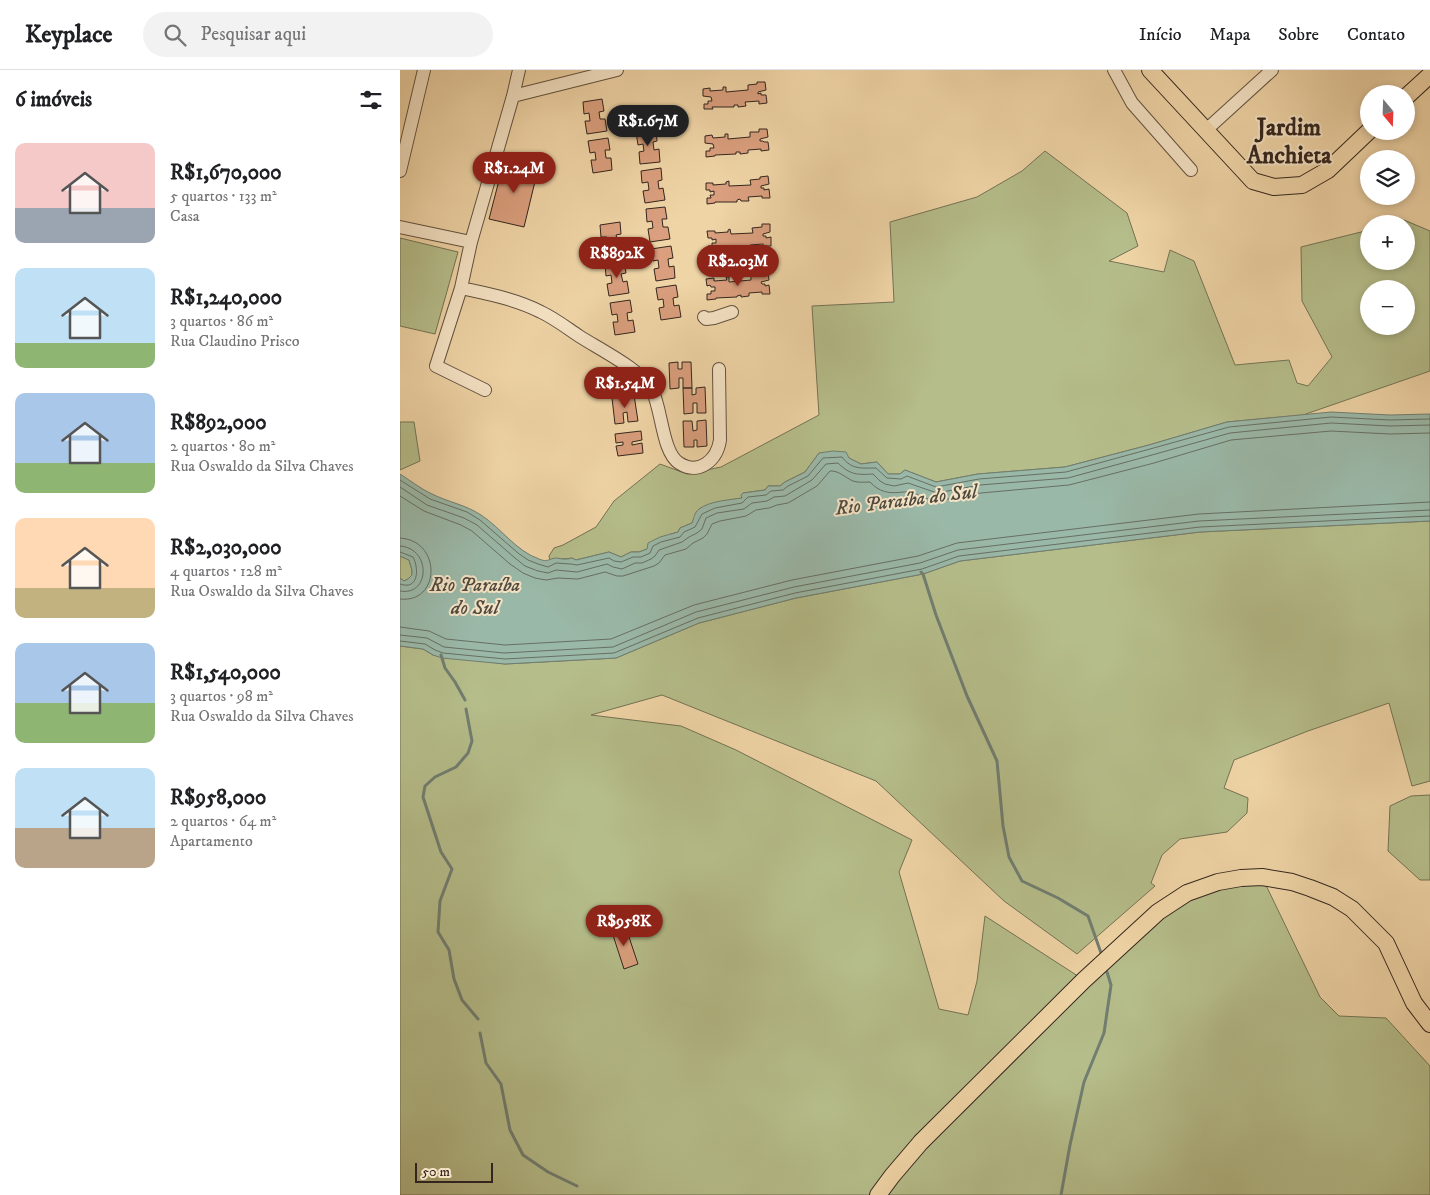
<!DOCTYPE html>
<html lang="pt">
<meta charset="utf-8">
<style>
body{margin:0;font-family:"IM FELL DW Pica",serif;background:#f2f2f2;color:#202124;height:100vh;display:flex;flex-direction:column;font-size:19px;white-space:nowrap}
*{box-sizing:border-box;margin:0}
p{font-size:16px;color:#757577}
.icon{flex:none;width:28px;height:28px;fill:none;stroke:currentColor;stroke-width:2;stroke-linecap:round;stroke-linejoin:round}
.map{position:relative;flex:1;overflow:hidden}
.panel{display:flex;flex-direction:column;background:#fff;width:400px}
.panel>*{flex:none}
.needle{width:32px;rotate:161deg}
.fabs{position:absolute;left:960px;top:15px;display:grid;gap:10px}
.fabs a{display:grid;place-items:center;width:55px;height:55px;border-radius:50%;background:#fff;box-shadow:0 2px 8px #0003;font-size:25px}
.scale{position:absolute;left:15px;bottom:12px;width:78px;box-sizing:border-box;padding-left:5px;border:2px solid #34261e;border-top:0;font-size:14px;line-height:18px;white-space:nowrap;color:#34261e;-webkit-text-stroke:4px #f5e3c5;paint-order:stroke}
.price{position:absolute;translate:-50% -42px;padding:0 11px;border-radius:18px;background:#8f2418;color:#fff;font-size:16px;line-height:32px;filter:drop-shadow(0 1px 2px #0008)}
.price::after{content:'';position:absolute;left:50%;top:30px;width:15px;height:11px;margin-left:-8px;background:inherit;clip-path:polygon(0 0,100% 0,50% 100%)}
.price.active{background:#222;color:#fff}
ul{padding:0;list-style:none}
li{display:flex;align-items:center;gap:15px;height:125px;padding:0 15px}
li span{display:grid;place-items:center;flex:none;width:140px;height:100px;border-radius:10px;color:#555}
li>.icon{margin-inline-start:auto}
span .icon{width:60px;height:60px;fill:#fffc;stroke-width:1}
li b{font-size:21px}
h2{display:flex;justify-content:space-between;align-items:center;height:60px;padding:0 15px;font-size:21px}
header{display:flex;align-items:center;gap:30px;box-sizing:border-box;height:70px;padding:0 25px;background:#fff;border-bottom:1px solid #e0e0e0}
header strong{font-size:24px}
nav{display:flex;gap:28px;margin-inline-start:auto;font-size:18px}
.search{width:350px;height:45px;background:#f2f2f2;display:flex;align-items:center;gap:12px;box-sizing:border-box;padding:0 18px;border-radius:28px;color:#757577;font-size:19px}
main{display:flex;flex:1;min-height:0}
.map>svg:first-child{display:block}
</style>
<header>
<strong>Keyplace</strong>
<div class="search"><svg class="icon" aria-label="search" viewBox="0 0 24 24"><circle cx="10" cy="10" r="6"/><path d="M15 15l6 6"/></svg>Pesquisar aqui</div>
<nav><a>Início</a><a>Mapa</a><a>Sobre</a><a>Contato</a></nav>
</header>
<main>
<section class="panel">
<h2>6 imóveis<svg class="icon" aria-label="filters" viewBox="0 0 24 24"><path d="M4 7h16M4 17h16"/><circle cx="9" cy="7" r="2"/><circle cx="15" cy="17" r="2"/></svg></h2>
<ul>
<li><span style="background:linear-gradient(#f6c9c9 65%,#9aa5b1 0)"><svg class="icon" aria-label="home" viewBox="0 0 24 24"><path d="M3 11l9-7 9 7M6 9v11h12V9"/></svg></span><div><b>R$1,670,000</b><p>5 quartos · 133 m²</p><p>Casa</p></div></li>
<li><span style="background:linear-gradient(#bfe0f5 75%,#8fb573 0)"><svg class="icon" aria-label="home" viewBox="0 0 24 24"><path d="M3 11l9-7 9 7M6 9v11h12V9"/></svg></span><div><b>R$1,240,000</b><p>3 quartos · 86 m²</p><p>Rua Claudino Prisco</p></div></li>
<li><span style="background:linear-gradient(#a9c7e8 70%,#8fb573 0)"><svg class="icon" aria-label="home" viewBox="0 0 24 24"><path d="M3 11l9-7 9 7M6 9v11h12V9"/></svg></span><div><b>R$892,000</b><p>2 quartos · 80 m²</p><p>Rua Oswaldo da Silva Chaves</p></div></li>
<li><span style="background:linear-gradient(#ffd9b3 70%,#c2b280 0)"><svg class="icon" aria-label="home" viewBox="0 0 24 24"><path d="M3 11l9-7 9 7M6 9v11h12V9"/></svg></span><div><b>R$2,030,000</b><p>4 quartos · 128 m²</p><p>Rua Oswaldo da Silva Chaves</p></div></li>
<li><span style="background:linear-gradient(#a9c7e8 60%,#8fb573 0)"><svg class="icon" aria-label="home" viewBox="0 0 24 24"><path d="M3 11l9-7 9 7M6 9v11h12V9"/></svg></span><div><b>R$1,540,000</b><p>3 quartos · 98 m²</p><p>Rua Oswaldo da Silva Chaves</p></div></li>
<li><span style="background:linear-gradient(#bfe0f5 60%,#b9a48a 0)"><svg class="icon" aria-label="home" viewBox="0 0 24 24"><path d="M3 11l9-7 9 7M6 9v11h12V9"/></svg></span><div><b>R$958,000</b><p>2 quartos · 64 m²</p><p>Apartamento</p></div></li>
</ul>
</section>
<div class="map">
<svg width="1030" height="1125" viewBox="0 0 1030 1125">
<rect width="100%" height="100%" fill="#efd4a6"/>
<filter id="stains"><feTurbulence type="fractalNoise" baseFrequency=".004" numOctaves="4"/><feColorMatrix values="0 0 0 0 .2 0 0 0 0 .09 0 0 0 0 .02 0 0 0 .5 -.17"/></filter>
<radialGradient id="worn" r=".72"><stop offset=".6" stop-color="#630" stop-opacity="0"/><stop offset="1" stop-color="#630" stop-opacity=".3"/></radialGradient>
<!-- green -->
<path fill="#b5bd8a" stroke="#747254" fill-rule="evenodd" d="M645,81L727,143L738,176L709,191L764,202L770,180L794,191L835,295L889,290L897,313L908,316L932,287L902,231L901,177L969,160V191H1006V154H991L1004,150L1030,161V301L903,345L827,352L749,375L665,397L578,404L536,412L505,400L500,404H488L477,392L461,394L449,388L419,383L405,402L385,412L380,416H368L365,420L343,423L342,428L313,433L299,439L292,453L280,458L278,462L271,464L247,479L239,482H231L221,487L209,482L176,490L172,488C164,490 157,487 150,490L149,486L154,478L163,475L196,457L214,431L260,394L287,404L321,397L419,345L412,236L494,232L490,152L577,127L622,101ZM969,219H1006V256H969Z
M0,168L58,182L35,264L0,256Z
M0,352H14L20,391L0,400Z
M1030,451V711L1012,716L989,633L908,661L834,690L824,718L848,728L847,743L827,762L780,769L762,785L751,813L755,816L677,884L604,831L476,711L262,625L191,645L281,656L336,680L512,770L499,802L539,939L568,945L577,911L585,846L684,910L774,831L862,807L920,927L939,946L986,948L1030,996V1125H0V576L23,579L33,585L105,594L216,588L299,553L396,528L523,504L560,491L800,462Z
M0,486L9,490L12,500V505L8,509L4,511L0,508Z
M1030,725V810H1020L988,781L990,736L1011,726Z"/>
<!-- water -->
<path fill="#9ab8a8" stroke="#717e71" d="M931,342L990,345L1030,344V451L800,462L560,491L523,504L396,528L299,553L216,588L105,594L42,588L33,585L23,579L0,576V508L4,511L8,509L12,505V500L9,490L0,486V404C11,411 21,419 32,424C48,432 66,435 81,445C101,458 116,481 139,489C148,493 149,488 157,488C162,489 166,490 172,488L176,490L209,482L221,487L231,482H239L247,479L248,473L260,467L278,462L280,458L292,453C294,448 294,443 299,439C310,431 328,430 342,428L341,425L343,423L365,420L368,416H380L385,412L405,402L419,383L433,381L446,382L449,388L461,394L477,392L488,404H500L505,400L536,412L578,404L665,397L749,375L827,352Z"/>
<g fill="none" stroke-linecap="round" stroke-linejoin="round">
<!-- shore -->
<path stroke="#676f63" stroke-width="1" d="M0,410L30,429L67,442L80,450L118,483L128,490L138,494L148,497L156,493L171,494L177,495L209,488L214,491L221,492L233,487H241L250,483L253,476L261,472L280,467L284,462L295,457L302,444L315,438L342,433L348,427L366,425L371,421L383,420L388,416L408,406L423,388L442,387C452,400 461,398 476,398L487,408L501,409L507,406L536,417L579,409L666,402L750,379L829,357L931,347L990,350L1030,349
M0,417L27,435L64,448L77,455L115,488L125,496L138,501L148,503L156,500L177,502L207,494L213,497L222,499L235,493H242L251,489L255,486L259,480L282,472L289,467L297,463L302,459L306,448L317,443L344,439L352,433L367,431L374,427L385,426L412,410L426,394L438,393C450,405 458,405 473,404L480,411L485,414L494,416L508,413L537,423L580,415L668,408L752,385L830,363L931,353L990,356L1030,355
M0,426L24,441L61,455L72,461L110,494L123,503L135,508L146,510L158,508L178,509L205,502L217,506H223L254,496L259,493L265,485L286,479L293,473L303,468L307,464L312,454L320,451L346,446L356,440L369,438L377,435L388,433L417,416L430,401C438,400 446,408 453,411C459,413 464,412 470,412C479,422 489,424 503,422C508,422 505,421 510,422C520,425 527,430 537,431L581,423L669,415L754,393L831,370L931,361L990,364L1030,363
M0,468C42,470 41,534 0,529
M0,476C32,478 30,527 0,521
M0,482L13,487C19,498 19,521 0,514
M0,557L29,561L46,569L105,575L211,569L294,535L392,510L518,486L557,473L799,444L1030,432
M0,565L27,568L44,577L104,583L213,577L296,542L394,517L520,493L558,480L799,451L1030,440
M0,571L25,574L35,580L43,583L105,589L214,583L298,548L395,523L522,499L559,486L800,457L1030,446"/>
<!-- stream -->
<path stroke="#717e71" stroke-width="3" d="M521,502L523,504L536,545L567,626L597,691L603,756L609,787L622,811L658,828L688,846L701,883
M41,585L45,598L55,612L65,630
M66,639L72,671L68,683L56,697L35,707L25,716L23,727L41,782L52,799L40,831L38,862L49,880L54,909L62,930L78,949
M80,963L86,993L101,1014L110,1060L123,1085L148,1102L177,1116
M661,1125L670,1075L684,1012L704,963L711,915L707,902"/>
</g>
<!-- building -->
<path fill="#da9f7e" stroke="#34261e" d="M357,12H365L366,20L358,22V24L361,23V25H366L367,33L359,34V31L345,32L346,36L338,37V35H334V37H312L313,39H304V34H308V31H312L311,27L303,26V19L310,18V21L323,20V17H326V22L348,20V15L357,14Z
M202,29L204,41L199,42L200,49H205L207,61L187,64L185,51H190L189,43L184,44L183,32Z
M256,59L257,71L253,72L254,80L259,79L260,92L240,94L239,82L244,81L243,74L238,75L236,62Z
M359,59H367L368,67L360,69V71H363L364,72H368L369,80L361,81V79L348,80V83L340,84V82H336V84L315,85V86L306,87V81H310V78H314L313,74L305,73V66L312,65L313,68L325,67V64H328V69L350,67V62H359Z
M208,68L210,80H205L206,88H211L212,100L193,103L191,90H196L195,82L190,83L188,71Z
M104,91L138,99L124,157L89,149Z
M261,98L262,110L258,111L259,119L263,118L265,130L245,133L243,121L249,120L248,112L242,113L241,101Z
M368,106L369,114L361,116V118H364V120L369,119L370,128H362V126L348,127L349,131H341L340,129L337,130V132H315V133L307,134V128H311L310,125H314V121L310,122V120H306V113H313V115L326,114V112L329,111V116L351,115L350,110L360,109V107Z
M265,137L267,149H262L263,157H268L270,169L250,172L248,159L253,158L252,151L247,152L246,139Z
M220,152L221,164L216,165L218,173L222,172L224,184L204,187L202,175L207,174V167H201L200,155Z
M362,154H370V162L363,164V166H366V168L371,167V176H364L363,174L350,175V179H342V177L338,178L339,180H331L330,179L309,182L308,176H312V173H316V169L312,170V168H308L307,161H315V163L328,162V160L330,159L331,164L353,163L352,158L362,157Z
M271,176L273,188L268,189L269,197L274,196L275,208L256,211L254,199L259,198L258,190L253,191L251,179Z
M224,191L226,203L221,204L223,212L227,211L229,223L209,226L207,214L212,213L211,205L206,206L205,194Z
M360,202H368L369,210L361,212L362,214H365V216L369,215L370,224H362V222L349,223V226L341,227V225L337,226V227L316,228V229L307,230V224H311V221H315V217H311L310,215L307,216L306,209L314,208V211L327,210L326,207H329V212L351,210V206L361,205Z
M276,215L278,227L273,228L274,236L279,235L281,247L261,250L259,238L264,237L263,229L258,230L256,218Z
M230,230L232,242L227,243L228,251L233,250L235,262L215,265L213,252H218L217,244L212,245L210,233Z
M278,292V299H282V292H291L292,318H283V308H279V318L270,319L269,293Z
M305,317L306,343H297V333H293V343L284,344L283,318H292V325L296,324V318Z
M234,325L238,351L228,352L227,342L223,343L224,353L215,354L212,328L221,327L222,334L225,333L224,327Z
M306,350L307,376L297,377V370H294V377H284L283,351H292L293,361L297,360V351Z
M241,361L242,370L232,372V375L242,373L243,383L218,386L216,376L223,375V372L216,373L215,364Z
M225,855L238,894L224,899L211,859Z"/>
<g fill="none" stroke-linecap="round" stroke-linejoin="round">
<defs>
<path id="minor" d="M714,0L732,33L791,100
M113,26L217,0
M805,61L872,0
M0,101L24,0
M0,157L71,172
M61,218C88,224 116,229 141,242C154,248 167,258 179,266C199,279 242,300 252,320C262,339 262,382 279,393C299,406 317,390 320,370L319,299
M304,247L306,249L314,248L332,242
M85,320L36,296L61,218L71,172L113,26L119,0"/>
<path id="major" d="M750,0L853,111L874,117L902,115L928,100L969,61
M1006,27L1030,5
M478,1125L492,1106L521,1072L684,910L758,842L787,823L818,812L841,808L862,807L892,812L910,818L933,827L952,839L986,873L1014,933L1030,954"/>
</defs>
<!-- minor casing -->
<use href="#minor" stroke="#635240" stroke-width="14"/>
<!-- major casing -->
<use href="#major" stroke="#34261e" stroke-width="18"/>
<!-- minor -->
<use href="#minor" stroke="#f5e3c5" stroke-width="12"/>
<!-- major -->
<use href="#major" stroke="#efd4a6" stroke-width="16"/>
</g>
<g text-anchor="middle" stroke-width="4" stroke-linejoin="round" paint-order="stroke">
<!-- water labels -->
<g font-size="20" font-style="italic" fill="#4e4a40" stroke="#f5e3c5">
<text transform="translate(506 429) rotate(-7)" y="7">Rio Paraíba do Sul</text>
<text x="75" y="521">Rio Paraíba<tspan x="75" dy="23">do Sul</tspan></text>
</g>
<!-- district labels -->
<g font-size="24" font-weight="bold" fill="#34261e" stroke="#f5e3c5">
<text x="889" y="65">Jardim<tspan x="889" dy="28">Anchieta</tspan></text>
</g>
</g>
<rect width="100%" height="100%" filter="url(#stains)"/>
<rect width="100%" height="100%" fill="url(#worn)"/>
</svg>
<div class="fabs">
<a><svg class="needle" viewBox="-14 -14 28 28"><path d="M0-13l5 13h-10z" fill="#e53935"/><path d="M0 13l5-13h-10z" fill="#757577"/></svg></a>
<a><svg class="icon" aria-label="layers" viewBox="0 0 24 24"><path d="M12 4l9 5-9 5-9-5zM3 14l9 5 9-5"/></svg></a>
<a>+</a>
<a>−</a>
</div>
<div class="scale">50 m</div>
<b class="price active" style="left:248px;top:77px">R$1.67M</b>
<b class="price" style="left:114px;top:124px">R$1.24M</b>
<b class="price" style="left:217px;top:209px">R$892K</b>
<b class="price" style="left:338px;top:217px">R$2.03M</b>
<b class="price" style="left:225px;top:339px">R$1.54M</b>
<b class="price" style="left:224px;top:877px">R$958K</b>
</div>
</main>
